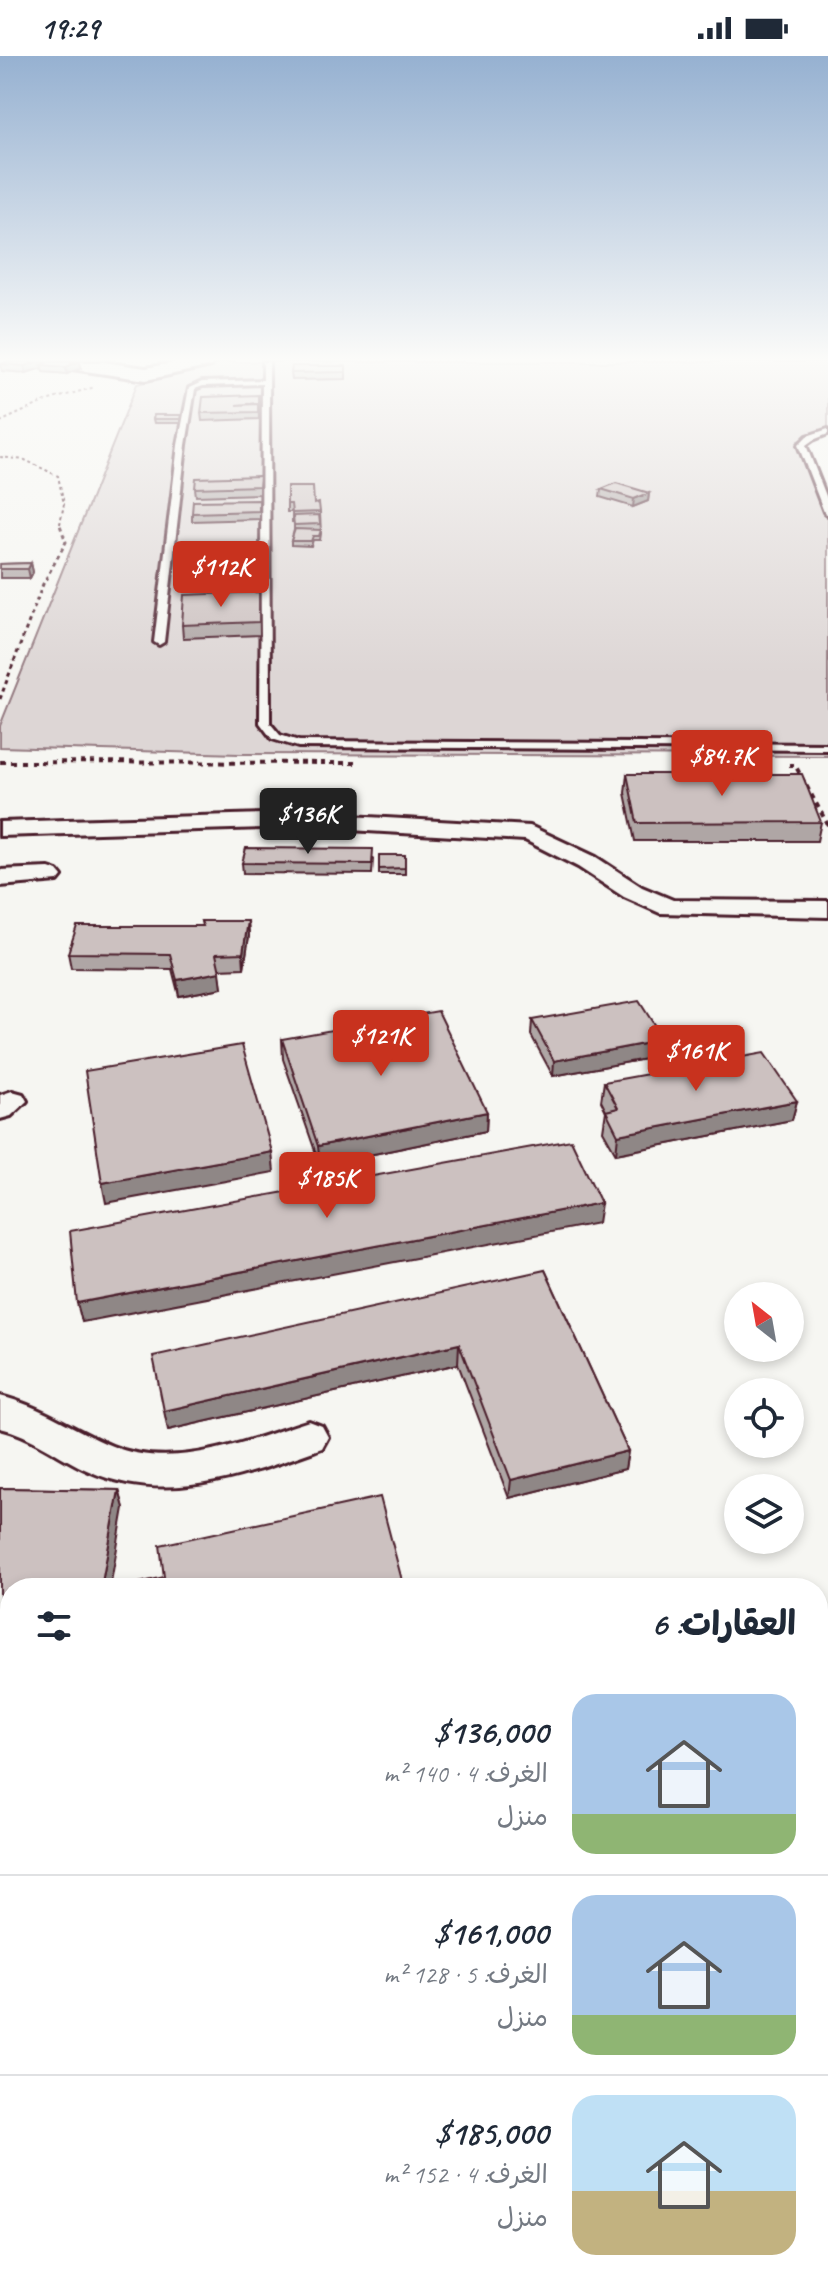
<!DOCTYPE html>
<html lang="ar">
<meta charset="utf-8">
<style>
body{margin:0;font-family:Caveat,"Playpen Sans Arabic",sans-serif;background:#f2f2f3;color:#1f2937;direction:rtl;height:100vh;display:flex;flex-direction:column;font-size:30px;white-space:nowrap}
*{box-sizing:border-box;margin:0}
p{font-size:26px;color:#747a83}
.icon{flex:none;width:44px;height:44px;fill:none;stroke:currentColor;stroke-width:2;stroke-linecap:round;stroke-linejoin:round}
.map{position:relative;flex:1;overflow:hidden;direction:ltr}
.details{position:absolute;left:0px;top:1522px;width:828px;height:712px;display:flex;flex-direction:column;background:#fff;border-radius:32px 32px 0 0;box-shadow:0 4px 12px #0003;direction:rtl}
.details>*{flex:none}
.needle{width:52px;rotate:329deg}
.tools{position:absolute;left:724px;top:1226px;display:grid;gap:16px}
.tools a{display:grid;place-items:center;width:80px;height:80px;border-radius:50%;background:#fff;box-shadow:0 4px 12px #0003;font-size:40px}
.price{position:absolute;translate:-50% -68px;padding:0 18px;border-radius:8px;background:#c8321e;color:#fff;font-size:26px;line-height:52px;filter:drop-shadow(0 2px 4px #0008)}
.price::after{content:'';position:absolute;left:50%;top:48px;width:24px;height:18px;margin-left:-12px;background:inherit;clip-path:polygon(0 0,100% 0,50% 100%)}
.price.selected{background:#222;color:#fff}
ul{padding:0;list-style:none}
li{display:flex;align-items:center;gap:24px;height:200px;padding:0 32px}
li+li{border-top:2px solid #e0e1e3}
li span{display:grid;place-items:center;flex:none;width:224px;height:160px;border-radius:24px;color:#555}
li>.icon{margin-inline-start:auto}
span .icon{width:96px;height:96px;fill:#fffc;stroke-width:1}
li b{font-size:34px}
h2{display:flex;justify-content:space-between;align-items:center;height:96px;padding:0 32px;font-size:34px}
.status{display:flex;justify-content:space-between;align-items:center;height:56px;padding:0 40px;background:#fff;direction:ltr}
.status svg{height:22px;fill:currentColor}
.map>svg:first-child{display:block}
</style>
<div class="status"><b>19:29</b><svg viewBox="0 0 49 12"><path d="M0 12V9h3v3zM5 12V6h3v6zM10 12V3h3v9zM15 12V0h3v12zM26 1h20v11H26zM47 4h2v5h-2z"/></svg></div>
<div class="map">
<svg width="828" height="2234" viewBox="0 0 828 2234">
<rect width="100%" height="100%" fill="#f6f6f2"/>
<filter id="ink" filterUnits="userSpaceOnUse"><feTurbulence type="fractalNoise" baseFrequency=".0125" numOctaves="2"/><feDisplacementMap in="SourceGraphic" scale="16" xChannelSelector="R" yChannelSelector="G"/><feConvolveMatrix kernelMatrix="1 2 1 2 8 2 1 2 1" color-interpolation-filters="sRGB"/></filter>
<g filter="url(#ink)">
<!-- green -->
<path fill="#ddd6d5" stroke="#947a80" stroke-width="2" d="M225,306H828V377L798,385L828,456V700L239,698L0,691V670L137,328Z"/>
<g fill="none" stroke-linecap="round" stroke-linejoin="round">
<defs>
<path id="lane" d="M263,306H269L270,667L280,679L299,685L828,688V694L298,691L272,683L260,667L262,328L203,330L195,333L186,389L164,586L159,589L154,586L178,389L189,332L202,326L263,324Z
M828,373V378L813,384L806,389L828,445V459L824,456L798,389L807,380Z"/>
<path id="street" d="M297,757L530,770L596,801L642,831L673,844L828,845V861L660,857L624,841L578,811L525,784L297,771L0,780V766Z
M49,812L58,815L62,820L58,825L0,830V814Z
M12,1035L23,1038L27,1045L11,1060L0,1063V1039Z
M0,1340C41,1350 73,1374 112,1390C175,1416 249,1384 309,1365L322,1370L328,1381L322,1392C246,1419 168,1450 89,1415C59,1402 32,1379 0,1372Z
M828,1571V1611L818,1612V1572Z
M818,1832L828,1836V1908L818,1904Z
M818,1960L828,1961V2013L818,2012Z
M288,2224H346V2234H288Z
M640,2224H698L695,2234H637Z"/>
<path id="secondary" d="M56,306H103L146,312L177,306H213L211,310L146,324L65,312Z"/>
</defs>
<!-- lane casing -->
<use href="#lane" stroke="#4a1f2b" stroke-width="6"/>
<!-- street casing -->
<use href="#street" stroke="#4a1f2b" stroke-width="6"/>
<!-- secondary casing -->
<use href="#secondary" stroke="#4a1f2b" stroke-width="6"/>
<!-- path-far2 -->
<path stroke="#4a1f2b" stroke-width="2" stroke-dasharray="3 3" stroke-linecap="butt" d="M0,366L46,345L95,331
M0,401L25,404L58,420L64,448L60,468"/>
<!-- path-far1 -->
<path stroke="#4a1f2b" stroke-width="3" stroke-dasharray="4 4" stroke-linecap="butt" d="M0,643L43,528L66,486L59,466"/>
<!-- path -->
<path stroke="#4a1f2b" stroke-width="4" stroke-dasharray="5 5" stroke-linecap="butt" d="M0,706L359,707
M789,709H795L828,769"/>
<!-- lane -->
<use href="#lane" fill="#f6f6f2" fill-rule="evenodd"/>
<!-- street -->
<use href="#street" fill="#f6f6f2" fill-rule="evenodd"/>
<!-- secondary -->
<use href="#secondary" fill="#f6f6f2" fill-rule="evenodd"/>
</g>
<!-- wall -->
<path fill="#afa6a5" stroke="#4a1f2b" stroke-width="2" d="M80,306L81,312L67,318L43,316L42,312L26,317L2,315L1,308Z
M346,310V323L292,324L291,317Z
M258,339L259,363L202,365L201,357Z
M181,362V367H154L153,363Z
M260,420V438L196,440L195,432Z
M601,433L649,437L648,445L633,451L600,441Z
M287,448H314L320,456L321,478L320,484H313L311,490L291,489V485L294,474V466H292V456H287Z
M260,452V463L192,465V457Z
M31,507L33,516L30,522H0V508Z
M259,536L260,579L183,582L182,569Z
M627,718L821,766L817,785H635L625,737Z
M379,799H405V818H379Z
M373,803L372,818L243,817L242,807Z
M201,865H248L249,880L244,912L219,913L222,932L179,940L172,913L71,912L68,897L202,870Z
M532,964L662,1000L553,1020L531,979Z
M282,983L487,1056L486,1075L320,1109L283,1003Z
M604,1026L797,1045L792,1064L616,1098L603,1075L606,1055L601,1045Z
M545,1214L628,1395L625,1413L509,1442L458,1308L168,1374Z
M0,1432L119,1434L124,1452L10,1532V1797H0Z
M0,1836H10V1912H0Z"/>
<!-- shaded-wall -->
<path fill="#8f8786" stroke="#4a1f2b" stroke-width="2" d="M37,306H49L42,309V312L26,317L25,310Z
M78,306H80L81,312L67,318L66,311Z
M649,437L648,445L633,451L634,443Z
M31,507L33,516L30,522L28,513Z
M248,865L249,880L244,912L243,897Z
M220,916L222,932L179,940L177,924Z
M664,984L662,1000L553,1020L554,1005Z
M797,1045L792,1064L616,1098L618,1079Z
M487,1056L486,1075L320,1109L318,1090Z
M272,1096L274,1116L106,1147L102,1127Z
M601,1147L598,1167L82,1266L77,1247Z
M459,1288L458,1308L168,1374L164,1355Z
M628,1395L625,1413L509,1442L511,1424Z
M119,1434L124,1452L110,1532H101Z
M262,2224H285L259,2234H247L246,2230Z"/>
<!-- building -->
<path fill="#ccc1c0" stroke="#4a1f2b" stroke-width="2" d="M6,306H37L25,310L1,308Z
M48,306H78L66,311L42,309Z
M292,310H346V316L291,317Z
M258,339V347L236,349L258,348V356L201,357L203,341Z
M154,359H181L180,363H153Z
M260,420L259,430L195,432L196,422Z
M616,427L649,437L634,443L601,433Z
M287,431H313L314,448L319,447L320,456L292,457L291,448H287Z
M259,444V455L192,457L193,445Z
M319,459L320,468L294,469L293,460Z
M295,473L321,474L319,480H313L311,485H291Z
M31,507L28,513H0V508Z
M259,536V566L182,569L184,539Z
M627,718H802L821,766L637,767Z
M246,792L373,793L372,808L242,807Z
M379,799H405V812L379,813Z
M201,865H248L243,897L216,898L220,916L177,924L170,898L68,897L77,870H203Z
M639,945L664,984L554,1005L532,964Z
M438,955L487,1056L318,1090L282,983Z
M242,989L272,1096L102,1127L85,1015Z
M764,997L797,1045L618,1079L606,1055L618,1052L604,1026Z
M571,1084L601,1147L77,1247L70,1175Z
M545,1214L628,1395L511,1424L459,1288L164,1355L153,1300Z
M0,1432L119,1434L101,1532H10V1782H0Z
M380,1441L404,1532H140L139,1527L164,1521L160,1489Z
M0,1836H10V1902H0Z
M118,2224H262L246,2230L247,2234H120Z"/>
</g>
<!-- sky -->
<linearGradient id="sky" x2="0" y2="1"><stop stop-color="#96b1d1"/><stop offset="0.49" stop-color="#fbfbf9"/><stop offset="1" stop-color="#fbfbf9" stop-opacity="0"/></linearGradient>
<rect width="828" height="619" fill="url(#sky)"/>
</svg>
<div class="tools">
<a><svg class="needle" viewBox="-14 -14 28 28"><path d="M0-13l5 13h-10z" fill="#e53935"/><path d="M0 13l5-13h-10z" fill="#747a83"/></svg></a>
<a><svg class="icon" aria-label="locate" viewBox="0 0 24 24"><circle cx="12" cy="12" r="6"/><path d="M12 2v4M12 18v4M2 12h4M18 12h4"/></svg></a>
<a><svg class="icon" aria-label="layers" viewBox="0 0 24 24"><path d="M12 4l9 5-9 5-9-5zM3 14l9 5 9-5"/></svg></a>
</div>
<b class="price" style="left:221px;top:553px">$112K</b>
<b class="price" style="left:722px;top:742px">$84.7K</b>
<b class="price selected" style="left:308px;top:800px">$136K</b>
<b class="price" style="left:381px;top:1022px">$121K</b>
<b class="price" style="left:696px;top:1037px">$161K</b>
<b class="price" style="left:327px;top:1164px">$185K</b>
<section class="details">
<h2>العقارات: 6<svg class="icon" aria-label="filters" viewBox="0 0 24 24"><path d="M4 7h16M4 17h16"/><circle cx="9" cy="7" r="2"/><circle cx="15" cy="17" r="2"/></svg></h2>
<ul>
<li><span style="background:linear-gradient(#a9c7e8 75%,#8fb573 0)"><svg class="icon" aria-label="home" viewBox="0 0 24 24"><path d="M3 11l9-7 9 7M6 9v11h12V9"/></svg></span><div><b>$136,000</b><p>الغرف: 4 · 140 m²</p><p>منزل</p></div></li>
<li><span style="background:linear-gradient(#a9c7e8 75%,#8fb573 0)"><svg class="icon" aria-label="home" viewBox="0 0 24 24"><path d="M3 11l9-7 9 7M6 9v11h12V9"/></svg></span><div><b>$161,000</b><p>الغرف: 5 · 128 m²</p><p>منزل</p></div></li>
<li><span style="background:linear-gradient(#bfe0f5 60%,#c2b280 0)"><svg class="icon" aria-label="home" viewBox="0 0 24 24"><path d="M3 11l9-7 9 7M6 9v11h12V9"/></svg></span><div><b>$185,000</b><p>الغرف: 4 · 152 m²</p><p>منزل</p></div></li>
</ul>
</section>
</div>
